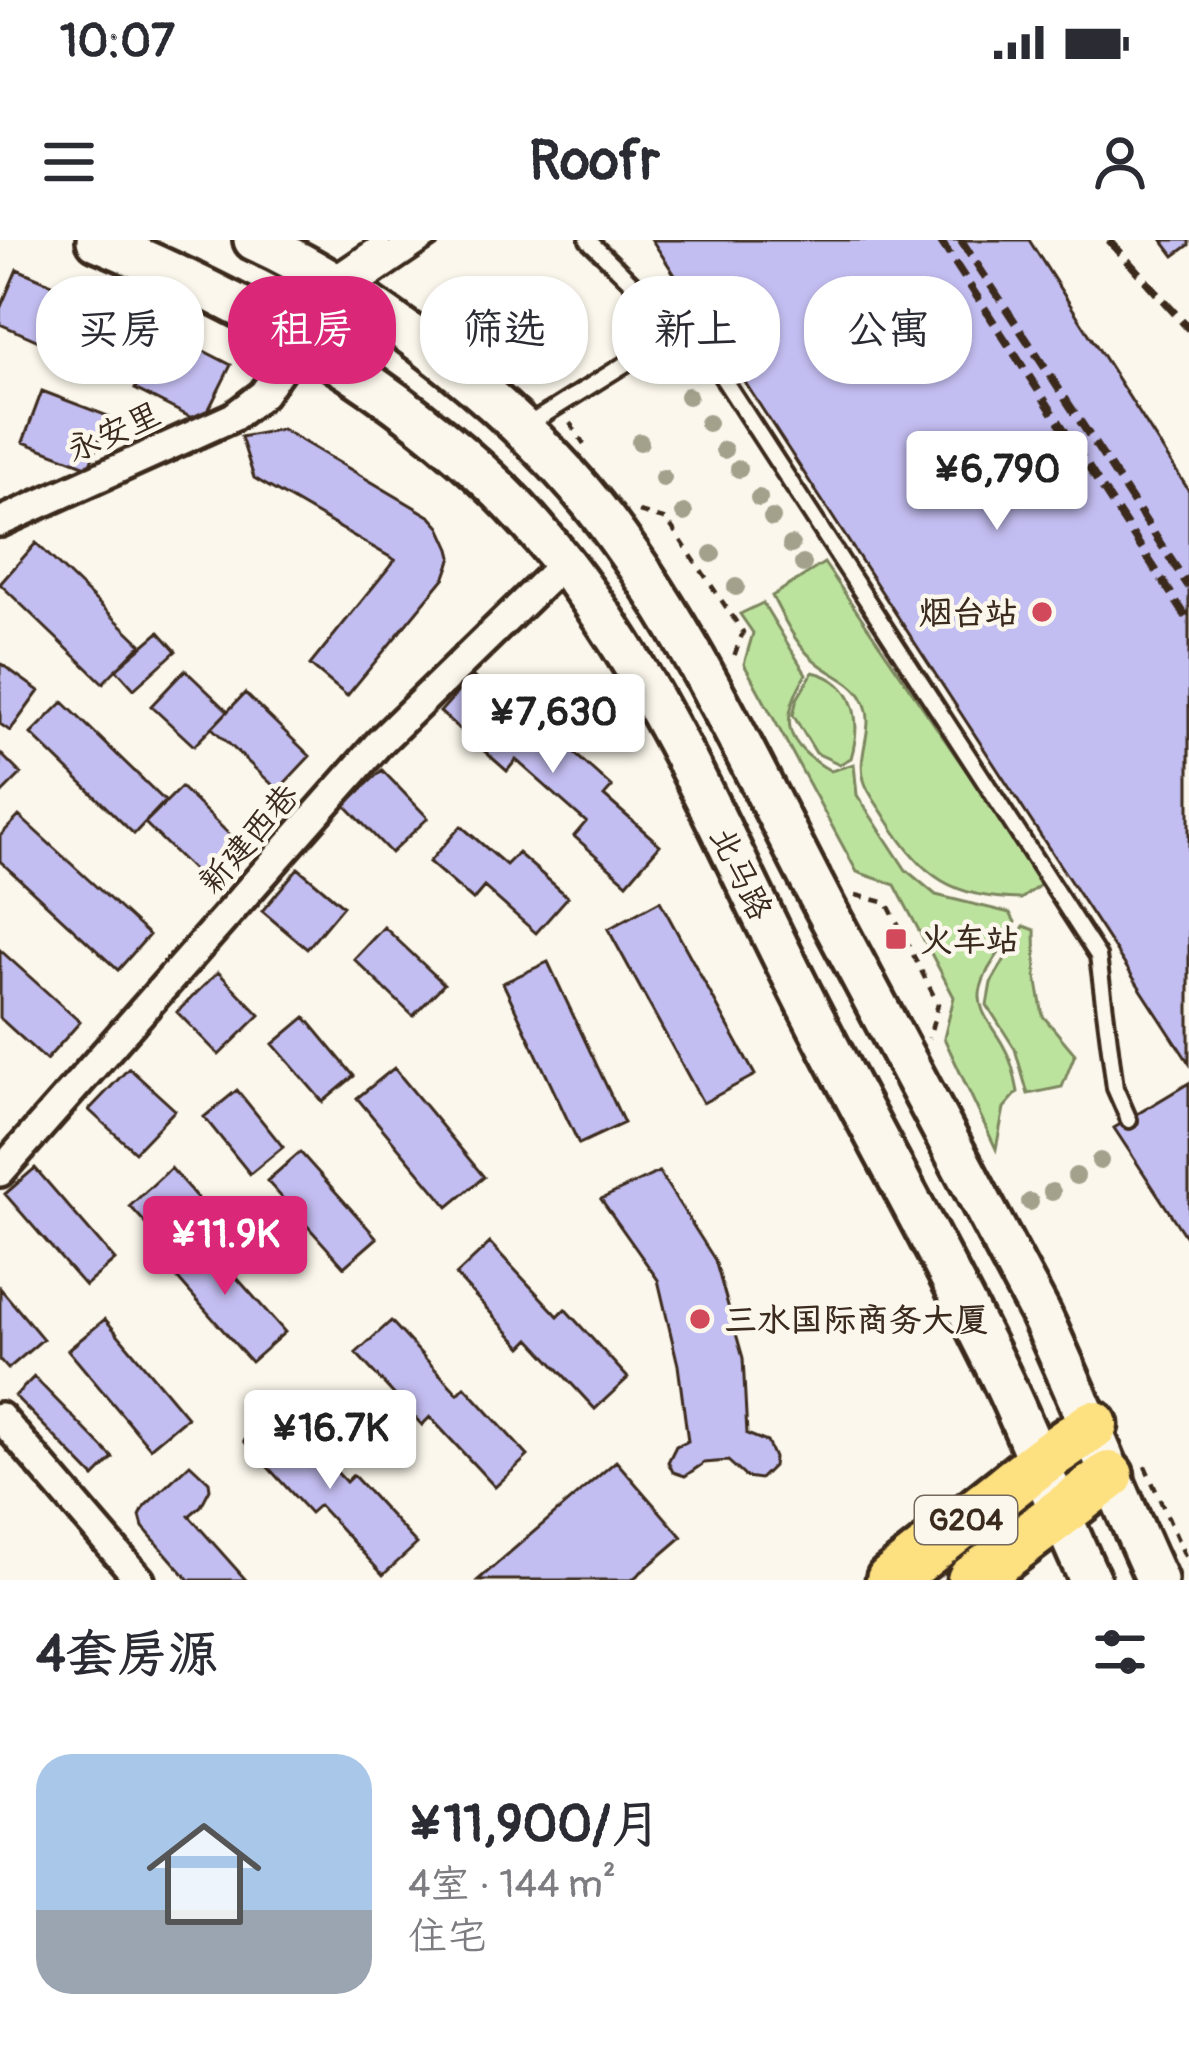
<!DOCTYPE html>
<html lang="zh">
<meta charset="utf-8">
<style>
body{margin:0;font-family:Pangolin,"LXGW WenKai TC",sans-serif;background:#f2f2f3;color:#2b2b33;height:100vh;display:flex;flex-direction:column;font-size:45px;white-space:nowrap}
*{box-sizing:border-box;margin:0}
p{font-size:39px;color:#7c7c81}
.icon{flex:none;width:66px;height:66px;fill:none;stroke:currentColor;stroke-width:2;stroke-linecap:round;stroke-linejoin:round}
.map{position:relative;height:1340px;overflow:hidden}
.side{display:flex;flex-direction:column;background:#fff;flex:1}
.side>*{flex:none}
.top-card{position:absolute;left:36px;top:36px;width:1119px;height:108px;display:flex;gap:24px}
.price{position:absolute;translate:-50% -102px;padding:0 27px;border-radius:12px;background:#fff;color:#222;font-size:39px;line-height:78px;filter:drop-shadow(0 3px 6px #0008)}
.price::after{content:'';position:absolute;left:50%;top:72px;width:36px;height:27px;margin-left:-18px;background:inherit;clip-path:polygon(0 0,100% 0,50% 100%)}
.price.on{background:#db2777;color:#fff}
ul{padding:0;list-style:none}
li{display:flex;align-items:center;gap:36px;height:300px;padding:0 36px}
li span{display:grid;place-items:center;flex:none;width:336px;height:240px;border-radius:36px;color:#555}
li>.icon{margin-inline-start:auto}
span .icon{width:144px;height:144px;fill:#fffc;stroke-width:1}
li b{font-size:51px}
h2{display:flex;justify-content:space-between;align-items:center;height:144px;padding:0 36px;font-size:51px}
.pill{padding:0 42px;border-radius:48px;background:#fff;box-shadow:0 3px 9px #0004;font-size:42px;line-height:108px}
.pill.on{background:#db2777;color:#fff}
.status{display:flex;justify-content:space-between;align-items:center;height:84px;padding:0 60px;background:#fff;direction:ltr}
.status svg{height:33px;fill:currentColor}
header{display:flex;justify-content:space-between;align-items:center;height:156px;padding:0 36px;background:#fff;font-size:54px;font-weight:700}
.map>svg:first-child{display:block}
</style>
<div class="status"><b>10:07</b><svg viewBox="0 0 49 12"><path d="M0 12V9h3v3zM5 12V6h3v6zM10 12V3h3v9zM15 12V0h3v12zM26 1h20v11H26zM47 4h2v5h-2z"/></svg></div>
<header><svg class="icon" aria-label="menu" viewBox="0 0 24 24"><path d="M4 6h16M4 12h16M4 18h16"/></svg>Roofr<svg class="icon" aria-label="person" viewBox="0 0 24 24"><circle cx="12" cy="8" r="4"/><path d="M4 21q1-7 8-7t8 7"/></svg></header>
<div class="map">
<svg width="1189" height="1340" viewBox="0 0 1189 1340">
<rect width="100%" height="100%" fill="#fbf7ec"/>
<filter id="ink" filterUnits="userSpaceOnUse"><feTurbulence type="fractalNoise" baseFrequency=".00833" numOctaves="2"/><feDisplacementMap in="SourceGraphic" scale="24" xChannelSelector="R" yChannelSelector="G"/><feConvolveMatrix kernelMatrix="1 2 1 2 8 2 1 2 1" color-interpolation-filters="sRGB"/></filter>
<g filter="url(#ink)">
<!-- green -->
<path fill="#bce39e" stroke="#7c865e" stroke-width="3" d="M824,323L1043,643L1021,659C952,658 923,637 887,580C880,567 867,553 864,540C856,512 878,485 862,458C853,442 833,435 819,424C797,408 784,379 772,356Z
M763,363L806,434C779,480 783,504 831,531L854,524L857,555L906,630L936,655L1010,673L1015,682C1009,706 987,722 981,748C975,770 995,789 1004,807C1012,821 1015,837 1018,852L1004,868L996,909L944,798L954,757L895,645L857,632L744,424L753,393L740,374Z
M813,432C856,442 862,481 851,518L840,524L816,513L793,475L797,459Z
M1024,686L1035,690L1036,736L1043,776L1075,814L1062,847L1028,854L1015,809L987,765L991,743Z"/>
<!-- building -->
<path fill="#c3bef1" stroke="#3b2a1e" stroke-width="3" d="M652,0H1029L1189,251V823Z
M1162,0H1189V5L1174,16Z
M17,29L87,59L64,112L0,84V69Z
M165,91L231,125L202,183L135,149Z
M42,151L108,176L89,227L23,202Z
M282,189L431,277L440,287L450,309L452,317L445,337L347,456L310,425L395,320L254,238L241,197Z
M36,303L141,404L103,443L0,344Z
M159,392L176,411L134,449L116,429Z
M0,423L39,451L10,491L0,484Z
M185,430L228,471L194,506L151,466Z
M472,436L539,495L546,488L612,547L604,556L660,605L627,643L574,596L586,582L516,520L507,531L440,472Z
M245,453L310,516L278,550L212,488Z
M63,462L165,561L134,594L31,494Z
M0,513L21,534L0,555Z
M382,530L428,578L391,613L345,565Z
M181,547L239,604L203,640L145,583Z
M19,576L149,695L118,730L0,621V596Z
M461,586L506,625L518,613L568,657L536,693L484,647L473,660L429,622Z
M298,628L343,666L307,709L262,671Z
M660,661L755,835L703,863L608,689Z
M384,687L444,744L413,776L354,719Z
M0,710L80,782L46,820L0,778Z
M548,722L624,883L579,904L503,743Z
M218,732L260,775L219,815L177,772Z
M305,777L354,836L323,862L273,804Z
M129,828L175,870L135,912L89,870Z
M394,828L484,937L448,967L357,858Z
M1189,843V1002L1114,888Z
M237,850L283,907L250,934L204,877Z
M300,912L377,998L344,1027L267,941Z
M35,928L115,1020L85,1046L5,954Z
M171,928L199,960L158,997L130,966Z
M659,932L715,1020L743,1118L747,1194L767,1202L774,1218L773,1226L760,1239L746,1237L728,1221L704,1223L685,1236L673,1232L668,1222L676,1206L688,1201L678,1125L658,1040L601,959Z
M198,994L285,1092L251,1122L164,1023Z
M490,1003L558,1076L565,1069L628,1138L595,1169L530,1099L522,1107L456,1035Z
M0,1048L43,1099L8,1129L0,1120Z
M105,1079L187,1177L150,1208L68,1110Z
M391,1081L458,1154L465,1147L528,1216L495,1247L430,1177L422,1185L356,1113Z
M34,1137L113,1218L94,1237L15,1156Z
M279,1169L346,1242L353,1235L417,1304L383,1335L319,1265L310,1273L244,1201Z
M616,1221L682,1297L632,1340H478Z
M190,1224L209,1242L210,1249L201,1266L189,1276L246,1340H189L143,1287L140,1276L145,1266Z"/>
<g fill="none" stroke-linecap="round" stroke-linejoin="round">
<defs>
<path id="service" d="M588,0L711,120L1098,716L1115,848L1129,880
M333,34L383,0
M341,44L407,0
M355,51L430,0
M523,188L681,89"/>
<path id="minor" d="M0,282L233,177L263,154L339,46
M0,932L379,503L563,324
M0,1177L140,1340"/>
<path id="secondary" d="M97,0C240,60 367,128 482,234C630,370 705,563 794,739C860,871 934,1000 999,1133C1032,1201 1058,1272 1090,1340
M254,0C375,55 527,176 607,283C694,399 755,534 822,662C894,799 967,936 1040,1073C1081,1161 1116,1251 1157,1340"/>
<path id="trunk" d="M891,1340L1041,1221L1093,1185
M972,1340L1109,1236"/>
</defs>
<!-- service casing -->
<use href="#service" stroke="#3b2a1e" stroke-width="22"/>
<!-- minor casing -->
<use href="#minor" stroke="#3b2a1e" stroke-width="36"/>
<!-- secondary casing -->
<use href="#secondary" stroke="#3b2a1e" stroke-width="48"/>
<!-- trunk casing -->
<use href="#trunk" stroke="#3b2a1e" stroke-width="57"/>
<!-- path -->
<path stroke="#3b2a1e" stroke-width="4.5" stroke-dasharray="9 9" stroke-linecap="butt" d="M570,183L584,204
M639,272L667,280L743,392L733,419
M856,655L887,663L938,764L929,798
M1145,1226L1189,1325"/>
<!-- service -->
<use href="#service" stroke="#fbf7ec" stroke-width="14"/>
<!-- minor -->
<use href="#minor" stroke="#fbf7ec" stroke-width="27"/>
<!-- secondary -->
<use href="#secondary" stroke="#fbf7ec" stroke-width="39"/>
<!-- trunk -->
<use href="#trunk" stroke="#fde080" stroke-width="48"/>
<!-- rail -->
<path stroke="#3b2a1e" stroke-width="8" stroke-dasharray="18 9" stroke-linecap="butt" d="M940,0L1189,381
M961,0L1189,347
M1109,0L1189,89"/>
</g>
<!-- trees -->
<g fill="#a3a08c">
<circle cx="688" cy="156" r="9"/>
<circle cx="708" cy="183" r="9"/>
<circle cx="640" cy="202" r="9"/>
<circle cx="724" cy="210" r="9"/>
<circle cx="739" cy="229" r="9"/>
<circle cx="663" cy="238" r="9"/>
<circle cx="759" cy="258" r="9"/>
<circle cx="684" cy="273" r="9"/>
<circle cx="772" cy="278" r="9"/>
<circle cx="791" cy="305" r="9"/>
<circle cx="712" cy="314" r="9"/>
<circle cx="803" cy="324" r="9"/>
<circle cx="736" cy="347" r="9"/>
<circle cx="1100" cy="921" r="9"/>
<circle cx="1076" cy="936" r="9"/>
<circle cx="1052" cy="952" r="9"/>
<circle cx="1030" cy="962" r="9"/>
</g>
</g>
<!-- markers -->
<g fill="#d1495b" stroke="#fbf7ec" stroke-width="4.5">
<circle cx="1042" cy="372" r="12"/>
<rect x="884" y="687" width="24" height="24" rx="6"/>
<circle cx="700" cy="1079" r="12"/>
</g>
<g text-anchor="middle" stroke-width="9" stroke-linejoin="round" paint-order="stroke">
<!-- shield labels -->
<rect fill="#fbf7ec" stroke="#75685c" stroke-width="3" x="915" y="1256" width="102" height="48" rx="9"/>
<g font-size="30" font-weight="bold" fill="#3b2a1e">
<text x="966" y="1290">G204</text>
</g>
<!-- street labels -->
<g font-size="33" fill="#3b2a1e" stroke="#fbf7ec">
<text transform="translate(113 191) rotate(-24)" y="12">永安里</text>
<text transform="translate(248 598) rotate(-49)" y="12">新建西巷</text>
<text transform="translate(742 633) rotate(64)" y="12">北马路</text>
</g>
<!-- poi labels -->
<g font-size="33" font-weight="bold" fill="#3b2a1e" stroke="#fbf7ec" text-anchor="start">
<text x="1018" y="384" text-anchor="end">烟台站</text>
<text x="920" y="711">火车站</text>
<text x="724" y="1091">三水国际商务大厦</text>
</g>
</g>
</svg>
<b class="price" style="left:997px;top:293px">¥6,790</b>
<b class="price" style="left:553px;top:536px">¥7,630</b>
<b class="price on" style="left:225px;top:1058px">¥11.9K</b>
<b class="price" style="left:330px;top:1252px">¥16.7K</b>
<div class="top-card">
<a class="pill">买房</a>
<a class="pill on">租房</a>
<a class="pill">筛选</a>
<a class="pill">新上</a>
<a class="pill">公寓</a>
</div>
</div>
<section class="side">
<h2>4套房源<svg class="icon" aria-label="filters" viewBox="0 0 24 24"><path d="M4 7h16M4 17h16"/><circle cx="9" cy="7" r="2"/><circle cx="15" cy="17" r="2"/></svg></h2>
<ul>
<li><span style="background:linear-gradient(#a9c7e8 65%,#9aa5b1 0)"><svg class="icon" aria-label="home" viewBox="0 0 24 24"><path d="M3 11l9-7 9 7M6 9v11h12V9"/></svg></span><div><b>¥11,900/月</b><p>4室 · 144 m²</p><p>住宅</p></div></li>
</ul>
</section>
